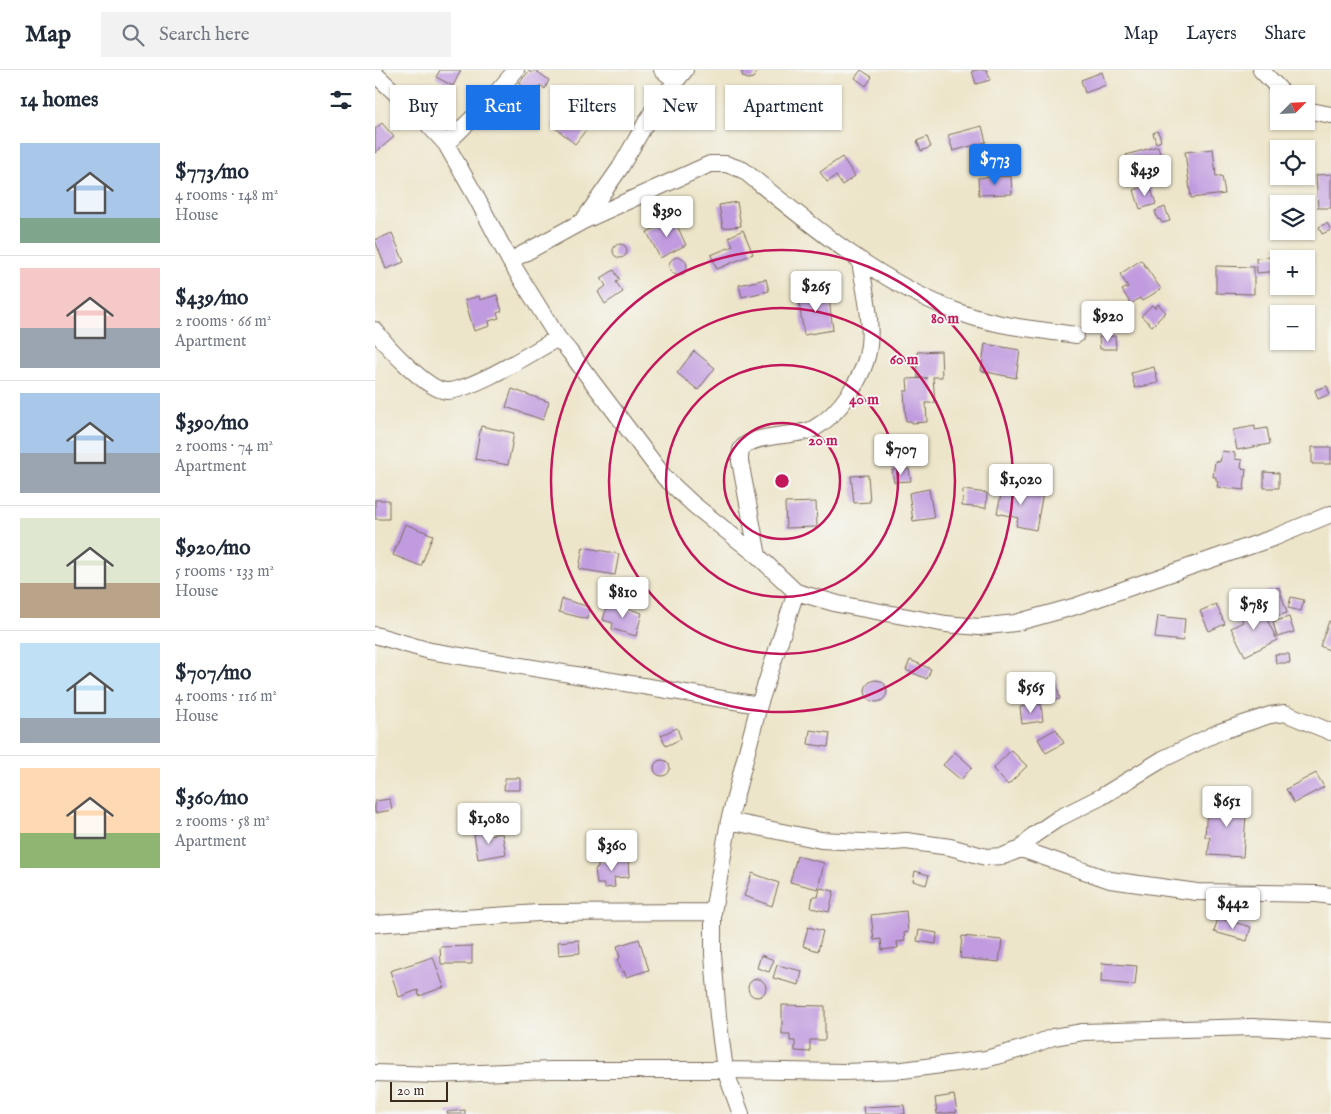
<!DOCTYPE html>
<meta charset="utf-8">
<style>
body{margin:0;font-family:"IM FELL English",serif;background:#f2f2f3;color:#1f2937;height:100vh;display:flex;flex-direction:column;font-size:19px;white-space:nowrap}
*{box-sizing:border-box;margin:0}
p{font-size:16px;color:#747a83}
.icon{flex:none;width:28px;height:28px;fill:none;stroke:currentColor;stroke-width:2;stroke-linecap:round;stroke-linejoin:round}
.map{position:relative;flex:1;overflow:hidden}
.drawer{display:flex;flex-direction:column;background:#fff;width:375px}
.drawer>*{flex:none}
.hud{position:absolute;left:15px;top:15px;width:475px;height:45px;display:flex;gap:10px}
.needle{width:32px;rotate:66deg}
.tools{position:absolute;left:895px;top:15px;display:grid;gap:10px}
.tools a{display:grid;place-items:center;width:45px;height:45px;border-radius:0px;background:#fff;box-shadow:0 1px 4px #0004;font-size:25px}
.scale{position:absolute;left:15px;bottom:12px;width:58px;box-sizing:border-box;padding-left:5px;border:2px solid #3b2a1e;border-top:0;font-size:14px;line-height:18px;white-space:nowrap;color:#3b2a1e;-webkit-text-stroke:4px #f6f6f2;paint-order:stroke}
.price{position:absolute;translate:-50% -42px;padding:0 11px;border-radius:5px;background:#fff;color:#222;font-size:16px;line-height:32px;filter:drop-shadow(0 1px 2px #0008)}
.price::after{content:'';position:absolute;left:50%;top:30px;width:15px;height:11px;margin-left:-8px;background:inherit;clip-path:polygon(0 0,100% 0,50% 100%)}
.price.current{background:#1a73e8;color:#fff}
ul{padding:0;list-style:none}
li{display:flex;align-items:center;gap:15px;height:125px;padding:0 20px}
li+li{border-top:1px solid #e0e1e3}
li span{display:grid;place-items:center;flex:none;width:140px;height:100px;border-radius:0px;color:#555}
li>.icon{margin-inline-start:auto}
span .icon{width:60px;height:60px;fill:#fffc;stroke-width:1}
li b{font-size:21px}
h2{display:flex;justify-content:space-between;align-items:center;height:60px;padding:0 20px;font-size:21px}
.chip{padding:0 18px;border-radius:0px;background:#fff;box-shadow:0 1px 4px #0004;font-size:18px;line-height:45px}
.chip.current{background:#1a73e8;color:#fff}
header{display:flex;align-items:center;gap:30px;box-sizing:border-box;height:70px;padding:0 25px;background:#fff;border-bottom:1px solid #e0e1e3}
header strong{font-size:24px}
nav{display:flex;gap:28px;margin-inline-start:auto;font-size:18px}
.search{width:350px;height:45px;background:#f2f2f3;display:flex;align-items:center;gap:12px;box-sizing:border-box;padding:0 18px;border-radius:0px;color:#747a83;font-size:19px}
main{display:flex;flex:1;min-height:0}
.map>svg:first-child{display:block}
</style>
<header>
<strong>Map</strong>
<div class="search"><svg class="icon" aria-label="search" viewBox="0 0 24 24"><circle cx="10" cy="10" r="6"/><path d="M15 15l6 6"/></svg>Search here</div>
<nav><a>Map</a><a>Layers</a><a>Share</a></nav>
</header>
<main>
<section class="drawer">
<h2>14 homes<svg class="icon" aria-label="filters" viewBox="0 0 24 24"><path d="M4 7h16M4 17h16"/><circle cx="9" cy="7" r="2"/><circle cx="15" cy="17" r="2"/></svg></h2>
<ul>
<li><span style="background:linear-gradient(#a9c7e8 75%,#7fa58c 0)"><svg class="icon" aria-label="home" viewBox="0 0 24 24"><path d="M3 11l9-7 9 7M6 9v11h12V9"/></svg></span><div><b>$773/mo</b><p>4 rooms · 148 m²</p><p>House</p></div></li>
<li><span style="background:linear-gradient(#f6c9c9 60%,#9aa5b1 0)"><svg class="icon" aria-label="home" viewBox="0 0 24 24"><path d="M3 11l9-7 9 7M6 9v11h12V9"/></svg></span><div><b>$439/mo</b><p>2 rooms · 66 m²</p><p>Apartment</p></div></li>
<li><span style="background:linear-gradient(#a9c7e8 60%,#9aa5b1 0)"><svg class="icon" aria-label="home" viewBox="0 0 24 24"><path d="M3 11l9-7 9 7M6 9v11h12V9"/></svg></span><div><b>$390/mo</b><p>2 rooms · 74 m²</p><p>Apartment</p></div></li>
<li><span style="background:linear-gradient(#dfe7d0 65%,#b9a48a 0)"><svg class="icon" aria-label="home" viewBox="0 0 24 24"><path d="M3 11l9-7 9 7M6 9v11h12V9"/></svg></span><div><b>$920/mo</b><p>5 rooms · 133 m²</p><p>House</p></div></li>
<li><span style="background:linear-gradient(#bfe0f5 75%,#9aa5b1 0)"><svg class="icon" aria-label="home" viewBox="0 0 24 24"><path d="M3 11l9-7 9 7M6 9v11h12V9"/></svg></span><div><b>$707/mo</b><p>4 rooms · 116 m²</p><p>House</p></div></li>
<li><span style="background:linear-gradient(#ffd9b3 65%,#8fb573 0)"><svg class="icon" aria-label="home" viewBox="0 0 24 24"><path d="M3 11l9-7 9 7M6 9v11h12V9"/></svg></span><div><b>$360/mo</b><p>2 rooms · 58 m²</p><p>Apartment</p></div></li>
</ul>
</section>
<div class="map">
<svg width="956" height="1044" viewBox="0 0 956 1044">
<rect width="100%" height="100%" fill="#f6f6f2"/>
<filter id="ink" filterUnits="userSpaceOnUse"><feTurbulence type="fractalNoise" baseFrequency=".02" numOctaves="2"/><feDisplacementMap in="SourceGraphic" scale="10" xChannelSelector="R" yChannelSelector="G"/><feConvolveMatrix kernelMatrix="1 2 1 2 8 2 1 2 1" color-interpolation-filters="sRGB"/></filter>
<filter id="wash" filterUnits="userSpaceOnUse"><feTurbulence type="fractalNoise" baseFrequency=".0096" numOctaves="4" result="noise"/><feDisplacementMap in="SourceGraphic" scale="20" xChannelSelector="R" yChannelSelector="G"/><feGaussianBlur stdDeviation="1.12" result="paint"/><feColorMatrix in="noise" values="0 0 0 0 0 0 0 0 0 0 0 0 0 0 0 0 0 1.4 0 .05"/><feComposite in="paint" operator="in"/></filter>
<g filter="url(#wash)">
<rect width="100%" height="100%" fill="#ede5c9"/>
<g id="blocks">
<!-- building -->
<path fill="#c19bdf" d="M65,0H86L78,16L61,7Z
M160,0L174,10L170,19L165,15L157,24L144,13L154,1L157,3Z
M366,0H382V2L378,8L373,9L368,7Z
M486,0L497,7L491,16L480,8Z
M601,0H612L615,10L601,14L597,1Z
M727,2L731,15L710,23L706,10Z
M189,41L211,60L200,74L177,55Z
M7,53L19,67L0,83V59Z
M607,56L611,72L578,81L573,65Z
M782,61L786,68H785L786,71L781,73L778,63Z
M552,67L556,77L546,81L542,71Z
M783,76L787,91L756,101L751,85Z
M838,79L841,106H847L850,124L816,128L810,82Z
M467,87L480,106L467,115L461,106L452,112L445,102Z
M956,104V138H943L941,105Z
M636,106L637,124L604,125L603,108Z
M775,115L781,134L765,139L759,120Z
M362,132L366,156L348,158L344,135Z
M790,137L795,151L787,153L785,149L783,150L780,141Z
M299,149L311,175L285,188L272,162Z
M952,153L956,160L947,164L944,157Z
M368,160L378,184L342,199L336,185L358,176L354,167Z
M17,163L29,192L11,199L0,170Z
M238 181a7 7 0 1 1 14 0a7 7 0 1 1-14 0Z
M910,186L911,189H904V201L882,203L881,188Z
M294 196a9 9 0 1 1 18 0a9 9 0 1 1-18 0Z
M766,190L786,219L767,231L765,228L756,234L747,220L753,217L745,204Z
M841,196L879,197V224L841,223Z
M239,200L245,210L241,212L248,222L230,234L223,222L231,216L226,208Z
M391,209L394,221L367,227L364,215Z
M453,221L458,260L429,265L423,226Z
M122,225L127,241L122,243L124,248L114,251L115,256L99,261L90,230L104,226L105,230Z
M783,234L791,242L777,256L766,246L777,235L780,238Z
M740,266L741,279H725L724,267Z
M610,274L645,280L641,308L606,301Z
M319,281L340,298L323,320L302,303Z
M566,281L567,307H558L560,333H551L552,352L537,353L536,351H531L529,321H533L532,309L553,308H543L542,282Z
M779,297L783,313L760,318L756,303Z
M952,316L955,324L943,329L940,320Z
M137,319L174,332L168,350L131,337Z
M106,356L139,363L133,395L100,389Z
M880,356V360L892,358L895,374L862,380L858,360Z
M937,377H956V394H937Z
M847,381L860,383V389L867,390L866,398L871,399L869,420L842,417L843,411L841,410V407H838L840,391L845,392Z
M534,399L536,411L519,412L517,400Z
M889,402L904,403V418H889Z
M493,405L495,432L479,433L476,406Z
M628,415L668,423L661,460L641,456L643,448L622,443Z
M554,419L559,448L538,451L534,423Z
M588,420L612,423L611,438L587,436Z
M0,430H14V449H0Z
M441,432L442,457L411,458L410,433Z
M30,454L58,465L46,496L18,485Z
M208,477L244,484L240,505L204,499Z
M904,517L912,543L895,548L887,523Z
M916,527L929,530L926,541L913,538Z
M187,529L215,537L212,549L184,542Z
M233,532L267,543L261,566L237,559L238,553L228,550Z
M841,534L850,554L834,561L825,541Z
M885,535L902,570L870,586L856,558L868,552L865,545Z
M783,546L810,549L808,571L780,568Z
M914,547L919,562L902,567L898,552Z
M954,551L956,552V581L945,576Z
M900,584H914L915,593H901Z
M535,590L556,599L552,609L531,600Z
M490 621a11 11 0 1 1 22 0a11 11 0 1 1-22 0Z
M681,611L685,629L664,633L660,616Z
M666,634L668,651L647,654L645,637Z
M302,658L306,669L291,676L286,665Z
M681,659L689,673L671,683L663,669Z
M435,660L455,663L453,677L433,674Z
M636,680L652,696L633,715L618,699Z
M580,682L597,697L586,710L568,695Z
M279 698a8 8 0 1 1 16 0a8 8 0 1 1-16 0Z
M941,703L949,717L919,733L911,719Z
M130,708H145V720H129Z
M843,728L872,730L868,787L833,785L835,767H830L832,737L842,738Z
M15,729L17,740L0,743V731Z
M114,762V765L127,763L131,784L103,789L99,764Z
M422,786L449,793L443,819L415,812Z
M253,789L254,807L239,808L240,817L229,818V814H222L220,799L223,798V792Z
M540,801L554,805L551,815L538,811Z
M377,803L404,813L397,836L369,826Z
M445,818L459,821L454,842L436,838L438,826L443,827Z
M531,841L533,862L529,863L530,871L522,872L523,878L507,880L506,869L499,870L496,845Z
M843,848L876,857L872,871L839,862Z
M433,857L448,861L443,881L428,876Z
M544,860L562,863L561,874L542,871Z
M587,866L627,870L624,892L585,888Z
M264,869L274,900L251,907L249,901L247,902L242,889L245,888L242,876Z
M204,870L205,883L184,885L183,872Z
M97,876V894H66L65,877Z
M386,885L399,890L394,902L382,898Z
M58,887L69,917L44,926L43,920L24,927L15,901Z
M727,893L762,896L760,915L726,912Z
M402,895L427,901L424,915L398,908Z
M373 918a9 9 0 1 1 18 0a9 9 0 1 1-18 0Z
M407,935L450,936V970H435V982L420,981V971H415V964H407Z
M579,1025L582,1042L562,1044L560,1028Z
M529,1035L530,1044H489L488,1037Z
M90,1040V1044H72V1042Z"/>
</g>
</g>
<g filter="url(#ink)">
<use href="#blocks" fill-opacity="0" stroke="#796b5a" stroke-width="1"/>
<g fill="none" stroke-linecap="round" stroke-linejoin="round">
<defs>
<path id="minor" d="M287,0L301,11
M886,0L909,24
M0,4L49,50L71,74L100,125L135,191L183,268L194,281L290,408L319,435L383,486L421,522L463,534L571,554L604,557L640,553L698,537L898,468L956,444
M931,39L936,41L956,45
M71,74L110,36L141,0
M208,151L245,98L280,37L310,0
M135,191L208,151L335,94H351L368,100C434,153 499,209 578,240C617,256 660,259 701,265
M0,260C11,276 53,321 72,321C98,320 158,282 183,268
M383,486L365,391C365,387 365,384 366,380C375,363 423,367 438,359C465,344 491,305 494,275C497,247 489,218 485,191
M0,565L55,581L384,635
M354,751L446,770L507,773L531,771L575,777L611,787L628,786L646,779L659,765L684,748L726,727L788,689L844,662L895,645L910,643L956,662
M646,779L735,810L822,822L942,824L956,826
M0,854L163,843L338,842
M0,1003L60,1005L176,1000H350L468,1002L528,1000L611,989L653,977L678,967L708,962L877,957L956,961
M366,1044L350,1000L343,947L338,884V842L354,751L384,635L421,522"/>
</defs>
<!-- minor casing -->
<use href="#minor" stroke="#796b5a" stroke-width="18"/>
<!-- minor -->
<use href="#minor" stroke="#fff" stroke-width="16"/>
</g>
</g>
<!-- distance rings -->
<g fill="none" stroke="#c2185b" stroke-width="2.5">
<circle cx="407" cy="411" r="58"/>
<circle cx="407" cy="411" r="116"/>
<circle cx="407" cy="411" r="173"/>
<circle cx="407" cy="411" r="231"/>
</g>
<circle cx="407" cy="411" r="8" fill="#c2185b" stroke="#f6f6f2" stroke-width="2.5"/>
<g font-size="15" text-anchor="middle" font-weight="bold" fill="#c2185b" stroke="#f6f6f2" stroke-width="4" stroke-linejoin="round" paint-order="stroke">
<text x="570" y="253">80 m</text>
<text x="529" y="294">60 m</text>
<text x="489" y="334">40 m</text>
<text x="448" y="375">20 m</text>
</g>
</svg>
<div class="tools">
<a><svg class="needle" viewBox="-14 -14 28 28"><path d="M0-13l5 13h-10z" fill="#e53935"/><path d="M0 13l5-13h-10z" fill="#747a83"/></svg></a>
<a><svg class="icon" aria-label="locate" viewBox="0 0 24 24"><circle cx="12" cy="12" r="6"/><path d="M12 2v4M12 18v4M2 12h4M18 12h4"/></svg></a>
<a><svg class="icon" aria-label="layers" viewBox="0 0 24 24"><path d="M12 4l9 5-9 5-9-5zM3 14l9 5 9-5"/></svg></a>
<a>+</a>
<a>−</a>
</div>
<div class="scale">20 m</div>
<b class="price current" style="left:620px;top:116px">$773</b>
<b class="price" style="left:770px;top:127px">$439</b>
<b class="price" style="left:292px;top:168px">$390</b>
<b class="price" style="left:441px;top:243px">$265</b>
<b class="price" style="left:733px;top:273px">$920</b>
<b class="price" style="left:526px;top:406px">$707</b>
<b class="price" style="left:646px;top:436px">$1,020</b>
<b class="price" style="left:248px;top:549px">$810</b>
<b class="price" style="left:879px;top:561px">$785</b>
<b class="price" style="left:656px;top:644px">$565</b>
<b class="price" style="left:852px;top:758px">$651</b>
<b class="price" style="left:114px;top:775px">$1,080</b>
<b class="price" style="left:237px;top:802px">$360</b>
<b class="price" style="left:858px;top:860px">$442</b>
<div class="hud">
<a class="chip">Buy</a>
<a class="chip current">Rent</a>
<a class="chip">Filters</a>
<a class="chip">New</a>
<a class="chip">Apartment</a>
</div>
</div>
</main>
